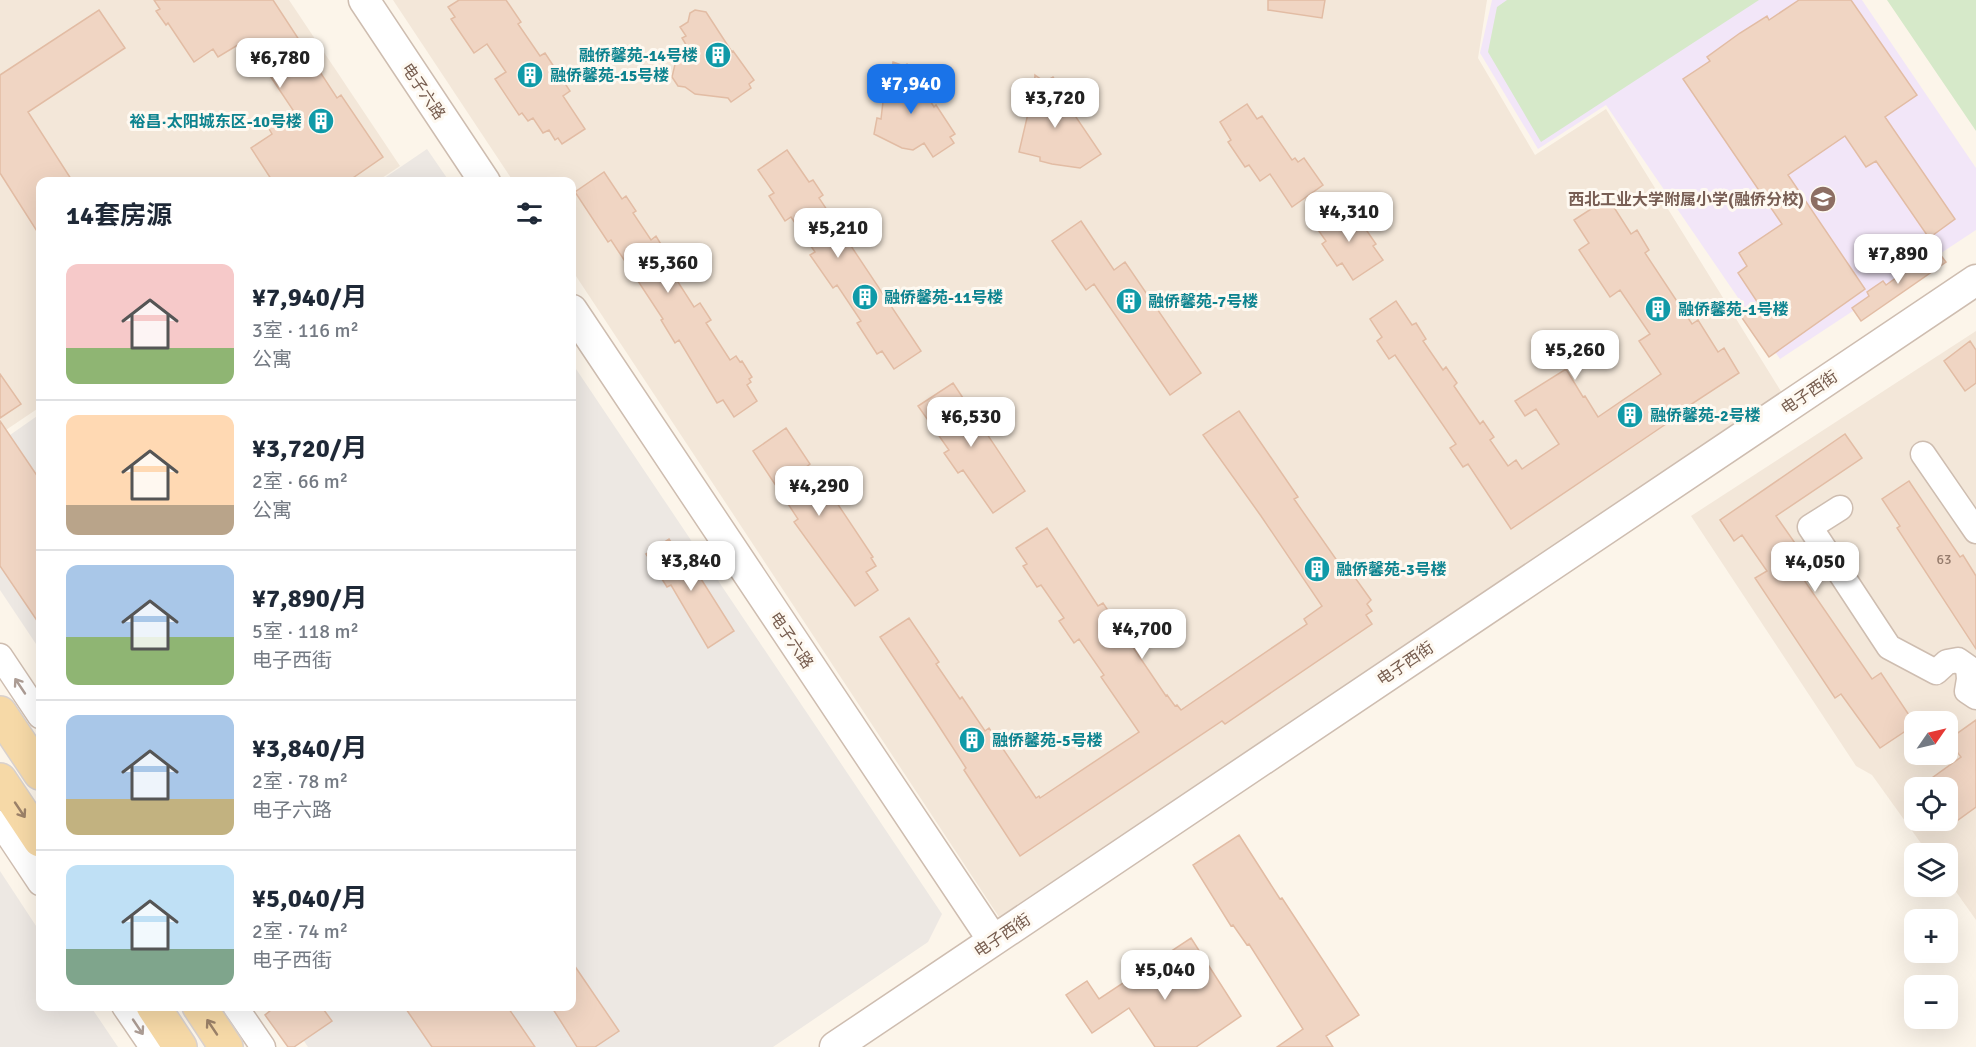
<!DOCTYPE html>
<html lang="zh">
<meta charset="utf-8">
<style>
body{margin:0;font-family:Signika,"Noto Sans SC",sans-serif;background:#f6f6f7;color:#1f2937;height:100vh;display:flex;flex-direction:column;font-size:22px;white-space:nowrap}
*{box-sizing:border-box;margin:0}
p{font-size:20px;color:#747a83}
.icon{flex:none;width:33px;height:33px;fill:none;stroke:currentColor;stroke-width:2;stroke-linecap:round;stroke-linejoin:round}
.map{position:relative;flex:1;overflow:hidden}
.side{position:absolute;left:36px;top:177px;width:540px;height:834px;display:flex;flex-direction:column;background:#fff;border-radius:12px;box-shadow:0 6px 24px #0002}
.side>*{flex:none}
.needle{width:39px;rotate:56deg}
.tools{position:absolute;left:1904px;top:711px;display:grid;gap:12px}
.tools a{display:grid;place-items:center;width:54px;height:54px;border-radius:12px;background:#fff;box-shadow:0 6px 24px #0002;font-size:30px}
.price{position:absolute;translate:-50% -51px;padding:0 14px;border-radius:12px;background:#fff;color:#222;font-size:20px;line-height:39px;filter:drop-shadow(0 2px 3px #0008)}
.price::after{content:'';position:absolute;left:50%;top:36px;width:18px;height:14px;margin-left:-9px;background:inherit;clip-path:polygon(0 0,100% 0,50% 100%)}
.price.on{background:#1a73e8;color:#fff}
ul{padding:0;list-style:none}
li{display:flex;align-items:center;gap:18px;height:150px;padding:0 30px}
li+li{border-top:2px solid #e0e1e3}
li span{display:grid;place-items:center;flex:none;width:168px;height:120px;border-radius:12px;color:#555}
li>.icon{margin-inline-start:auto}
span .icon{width:72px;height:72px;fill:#fffc;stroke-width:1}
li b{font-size:26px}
h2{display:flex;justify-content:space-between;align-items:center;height:72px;padding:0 30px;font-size:26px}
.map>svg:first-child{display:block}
</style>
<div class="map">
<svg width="1976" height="1047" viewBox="0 0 1976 1047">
<rect width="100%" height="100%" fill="#fcf5ea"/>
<!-- residential -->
<path fill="#f3e7d9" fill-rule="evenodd" d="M0,0H289L400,166L376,182H40V407L0,434Z
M393,0H1487L1478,58L1535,155L1606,109L1782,393L999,917L572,270V182L513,181Z
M1976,331V920L1947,879V854L1928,853L1872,775L1856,766L1691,516ZM1914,722H1947V754H1914ZM1914,788H1947V820H1914Z"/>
<!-- industrial -->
<path fill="#ede8e3" d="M427,149L449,181H380Z
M572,363L942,914L928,942L773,1047H308L281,1007L572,1006Z
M40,414V650L0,590V442Z
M0,871L40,932V1006L91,1007L118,1047H0Z"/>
<!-- education -->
<path fill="#f2e6f8" d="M1492,0H1862L1976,168V230L1780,359L1606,105L1538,149L1480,53Z"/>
<!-- green -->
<path fill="#d6e9c9" d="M1507,0H1759L1541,142L1488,52L1497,7Z
M1887,0H1976V131Z"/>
<!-- building -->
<path fill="#f0d5c3" stroke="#e2bca4" stroke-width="1.5" d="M154,0H273L337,98L341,95L383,157L347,182H273L251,148L272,134L268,127L293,110L246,40L218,57L213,49L194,62L168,23L166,25L156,11L160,9Z
M459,0H506L521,22L518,24L540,56L545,53L570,91L563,96L585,129L562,144L558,138L555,140L549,130L543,133L533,118L528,121L522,113L519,115L495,79L506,72L487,44L474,53L451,19L455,17L448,7Z
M1268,0H1325L1322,18L1268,10Z
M1799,0H1851L1917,95L1885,117L1955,219L1929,238L1876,161L1866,167L1845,136L1788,175L1865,289L1769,357L1740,315L1758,303L1738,273L1747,266L1739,253L1782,224L1683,79L1710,61L1707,57L1740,33L1767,16L1769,20Z
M99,10L125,48L28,112L73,182H40V236L0,173V75Z
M695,10L706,12L732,52L733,51L754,80L749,84L751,88L731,102L728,98L695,94L685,87L678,86L672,77L677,56L688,48L682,38L686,36L680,27L688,22L690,13Z
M893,62L904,66L907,64L934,107L936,105L955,134L950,137L954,143L933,157L924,143L913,150L902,148L874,134L877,118L881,119L884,93L887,91L882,81L891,74Z
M1035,75L1045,82L1053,77L1066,97L1063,98L1101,154L1080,168L1052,164L1040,161V157L1019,152L1030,105L1024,96L1034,90Z
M1247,104L1257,119L1262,116L1292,160L1295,158L1298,162L1304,158L1323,185L1292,207L1270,174L1260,181L1249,165L1245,167L1228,142L1231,140L1220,122Z
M787,150L809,182L813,180L823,195L819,198L921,351L894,369L882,351L877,354L857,323L861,321L837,285L833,288L810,255L815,252L791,217L785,221L769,196L774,193L758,170Z
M604,172L622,199L626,196L636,211L633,213L651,240L656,236L665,251L660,254L694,307L700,303L711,320L706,323L730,360L736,356L740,362L742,361L752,377L749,379L751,382L747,385L757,401L734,417L723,400L717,403L679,340L675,343L661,320L663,319L611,240L608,242L575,192Z
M1608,198L1631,234L1637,230L1649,250L1645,253L1692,324L1698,320L1718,352L1724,348L1739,373L1664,422L1666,424L1511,529L1468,464L1463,467L1450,448L1456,444L1395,355L1389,359L1377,341L1382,337L1370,319L1396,301L1412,325L1416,323L1426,339L1423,341L1443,370L1446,367L1457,383L1454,386L1480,424L1483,421L1494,437L1490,440L1508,466L1516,460L1522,469L1559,444L1536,409L1525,416L1515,401L1566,369L1583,397L1585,396L1598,417L1661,374L1639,341L1650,334L1620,290L1610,297L1579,250L1589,243L1574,220Z
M1349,205L1376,244L1373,246L1383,260L1353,280L1342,263L1337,266L1322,244L1326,241L1316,227Z
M1081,221L1114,270L1125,262L1201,373L1170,395L1094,284L1086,290L1052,241Z
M1936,249L1946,262L1861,321L1852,308L1869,296L1867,292L1883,281L1886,285Z
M1970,341L1976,350V383L1965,391L1944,361Z
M0,374L21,404L0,418Z
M953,383L1025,491L993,513L963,470L958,473L944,453L949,450L918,406Z
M1239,411L1298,497L1294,499L1347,575L1351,572L1371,600L1367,604L1372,611L1366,615L1372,624L1225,724L1222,721L1020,856L964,770L966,768L935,720L880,637L909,618L939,662L936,664L960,699L962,697L985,731L989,728L1036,798L1039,796L1040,798L1139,732L1101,677L1104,675L1079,639L1074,643L1059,621L1064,618L1041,585L1037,587L1023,566L1027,564L1016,548L1047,528L1098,606L1103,603L1166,696L1167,695L1175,706L1177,705L1181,710L1307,624L1304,619L1322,606L1261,516L1203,435Z
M0,421L40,480V625L0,566Z
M786,428L810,464L805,468L826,499L830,496L835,504L837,503L873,557L871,558L876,566L866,572L878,590L855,606L794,522L798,519L753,451Z
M1845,434L1862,458L1776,516L1795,543L1784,551L1872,679L1881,673L1913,721L1905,726L1907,730L1880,748L1841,694L1835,698L1755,578L1767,571L1742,535L1734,541L1720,520Z
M1909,481L1960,557L1963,555L1976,576V649L1897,528L1900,526L1882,499Z
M669,539L679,554L684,552L734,631L708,648L671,585L667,587L646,554Z
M1976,720V807L1947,828V788H1918L1961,757L1948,740Z
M1239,835L1280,899L1282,898L1359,1015L1326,1036L1333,1047H1277L1303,1029L1249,944L1247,945L1233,925L1231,926L1193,865Z
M1191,938L1241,1016L1196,1047H1155L1129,1008L1092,1033L1066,995L1087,981L1099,999Z
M572,962L619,1031L595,1047H577L551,1006H572Z
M276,1006H321L332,1021L294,1047H288L265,1015Z
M404,1006H507L535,1047H432Z"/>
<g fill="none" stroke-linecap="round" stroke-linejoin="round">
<defs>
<path id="minor" d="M1923,454L1976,531
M1840,508L1810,527L1889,647L1936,672L1947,662L1958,660L1968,667L1969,679L1967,691L1976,697
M0,656L40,716
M0,823L40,883
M124,1006L152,1047
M235,1006L263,1047"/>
<path id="tertiary" d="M364,0L485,182
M572,310L993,940
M835,1047L1976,280"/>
<path id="primary" d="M0,713L40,773
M0,780L40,840
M153,1006L180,1047
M199,1006L226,1047"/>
</defs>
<!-- minor casing -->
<use href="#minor" stroke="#cebdb0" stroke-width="27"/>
<!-- tertiary casing -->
<use href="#tertiary" stroke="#cebdb0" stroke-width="33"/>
<!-- primary casing -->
<use href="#primary" stroke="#d9d1cd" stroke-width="36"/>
<!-- minor -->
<use href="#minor" stroke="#fff" stroke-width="24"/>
<!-- tertiary -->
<use href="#tertiary" stroke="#fff" stroke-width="30"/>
<!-- primary -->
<use href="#primary" stroke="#f6d9a7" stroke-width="33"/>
</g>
<!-- one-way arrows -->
<defs><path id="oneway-shaft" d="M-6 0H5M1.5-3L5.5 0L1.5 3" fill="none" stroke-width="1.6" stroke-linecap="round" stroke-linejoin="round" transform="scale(1.5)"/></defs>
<g stroke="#ad9d95">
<use href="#oneway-shaft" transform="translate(20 686) rotate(-124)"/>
<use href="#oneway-shaft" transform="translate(138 1027) rotate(56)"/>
</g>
<g stroke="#9c8269">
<use href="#oneway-shaft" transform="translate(20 810) rotate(56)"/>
<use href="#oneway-shaft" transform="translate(212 1027) rotate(-124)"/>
</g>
<!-- icons -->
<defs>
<symbol id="building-disc" viewBox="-11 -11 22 22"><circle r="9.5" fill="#0f9aa8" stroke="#fef9f1"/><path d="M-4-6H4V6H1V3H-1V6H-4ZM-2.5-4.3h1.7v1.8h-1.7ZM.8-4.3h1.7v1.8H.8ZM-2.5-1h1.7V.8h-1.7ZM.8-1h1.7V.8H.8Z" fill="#fff"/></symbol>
<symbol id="school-disc" viewBox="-11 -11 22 22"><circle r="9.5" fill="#8d6e63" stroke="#fef9f1"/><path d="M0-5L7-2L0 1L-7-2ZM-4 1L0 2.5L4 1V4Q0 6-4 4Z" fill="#fff"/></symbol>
</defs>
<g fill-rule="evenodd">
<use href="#building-disc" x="703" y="40" width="30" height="30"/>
<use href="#building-disc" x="515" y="60" width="30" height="30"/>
<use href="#building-disc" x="306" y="106" width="30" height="30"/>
<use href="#school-disc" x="1808" y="184" width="30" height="30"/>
<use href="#building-disc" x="850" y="282" width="30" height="30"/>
<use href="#building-disc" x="1114" y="286" width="30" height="30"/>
<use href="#building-disc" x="1643" y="294" width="30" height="30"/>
<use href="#building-disc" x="1615" y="400" width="30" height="30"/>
<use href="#building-disc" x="1302" y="554" width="30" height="30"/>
<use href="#building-disc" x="957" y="725" width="30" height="30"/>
</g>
<g text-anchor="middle" stroke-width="6" stroke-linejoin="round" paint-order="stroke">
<!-- number labels -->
<g font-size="14" fill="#947a6b">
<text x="1944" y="564">63</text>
</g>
<!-- culture labels -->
<g font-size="16" font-weight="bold" fill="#0d838f" stroke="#fef9f1" text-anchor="start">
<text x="698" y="61" text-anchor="end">融侨馨苑-14号楼</text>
<text x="550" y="81">融侨馨苑-15号楼</text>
<text x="302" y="127" text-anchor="end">裕昌·太阳城东区-10号楼</text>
<text x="884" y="303">融侨馨苑-11号楼</text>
<text x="1148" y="307">融侨馨苑-7号楼</text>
<text x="1678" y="315">融侨馨苑-1号楼</text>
<text x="1650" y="421">融侨馨苑-2号楼</text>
<text x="1336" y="575">融侨馨苑-3号楼</text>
<text x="992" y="746">融侨馨苑-5号楼</text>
</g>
<!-- street labels -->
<g font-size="16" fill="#765c4e" stroke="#fef9f1">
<text transform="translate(424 91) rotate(56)" y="6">电子六路</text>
<text transform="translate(1809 392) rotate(-34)" y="6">电子西街</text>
<text transform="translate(792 640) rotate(56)" y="6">电子六路</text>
<text transform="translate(1405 663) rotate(-34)" y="6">电子西街</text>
<text transform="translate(1002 935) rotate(-34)" y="6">电子西街</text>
</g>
<!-- education labels -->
<g font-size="16" font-weight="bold" fill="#785e54" stroke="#fef9f1" text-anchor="end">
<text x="1804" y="205">西北工业大学附属小学(融侨分校)</text>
</g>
</g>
</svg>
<div class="tools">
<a><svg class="needle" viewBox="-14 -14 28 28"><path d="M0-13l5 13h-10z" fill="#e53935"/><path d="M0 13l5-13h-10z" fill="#747a83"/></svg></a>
<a><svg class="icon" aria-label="locate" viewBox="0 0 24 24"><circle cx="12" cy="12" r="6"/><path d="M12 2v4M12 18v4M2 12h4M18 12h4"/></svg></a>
<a><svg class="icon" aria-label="layers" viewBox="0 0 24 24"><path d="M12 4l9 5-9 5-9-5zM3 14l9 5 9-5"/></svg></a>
<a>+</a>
<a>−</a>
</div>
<b class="price" style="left:280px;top:89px">¥6,780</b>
<b class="price on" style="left:911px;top:115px">¥7,940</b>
<b class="price" style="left:1055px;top:129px">¥3,720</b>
<b class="price" style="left:1349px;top:243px">¥4,310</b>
<b class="price" style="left:838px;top:259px">¥5,210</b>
<b class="price" style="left:1898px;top:285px">¥7,890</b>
<b class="price" style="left:668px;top:294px">¥5,360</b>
<b class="price" style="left:1575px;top:381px">¥5,260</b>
<b class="price" style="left:971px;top:448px">¥6,530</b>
<b class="price" style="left:819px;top:517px">¥4,290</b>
<b class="price" style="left:691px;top:592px">¥3,840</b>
<b class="price" style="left:1815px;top:593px">¥4,050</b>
<b class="price" style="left:1142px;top:660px">¥4,700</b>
<b class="price" style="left:1165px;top:1001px">¥5,040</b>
<section class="side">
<h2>14套房源<svg class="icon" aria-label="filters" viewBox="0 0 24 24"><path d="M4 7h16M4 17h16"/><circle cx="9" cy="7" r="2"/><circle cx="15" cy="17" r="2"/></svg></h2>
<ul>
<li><span style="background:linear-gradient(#f6c9c9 70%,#8fb573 0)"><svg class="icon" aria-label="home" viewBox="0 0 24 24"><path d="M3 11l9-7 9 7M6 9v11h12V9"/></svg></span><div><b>¥7,940/月</b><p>3室 · 116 m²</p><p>公寓</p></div></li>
<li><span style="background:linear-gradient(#ffd9b3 75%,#b9a48a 0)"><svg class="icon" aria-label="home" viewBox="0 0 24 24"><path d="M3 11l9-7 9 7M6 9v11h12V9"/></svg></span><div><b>¥3,720/月</b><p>2室 · 66 m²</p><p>公寓</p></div></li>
<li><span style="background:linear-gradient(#a9c7e8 60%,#8fb573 0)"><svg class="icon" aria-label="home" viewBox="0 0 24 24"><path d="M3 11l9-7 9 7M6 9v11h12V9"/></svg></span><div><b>¥7,890/月</b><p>5室 · 118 m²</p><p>电子西街</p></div></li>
<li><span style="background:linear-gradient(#a9c7e8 70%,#c2b280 0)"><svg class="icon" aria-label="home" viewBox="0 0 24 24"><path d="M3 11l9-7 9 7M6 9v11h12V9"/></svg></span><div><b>¥3,840/月</b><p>2室 · 78 m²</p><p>电子六路</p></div></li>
<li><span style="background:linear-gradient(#bfe0f5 70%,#7fa58c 0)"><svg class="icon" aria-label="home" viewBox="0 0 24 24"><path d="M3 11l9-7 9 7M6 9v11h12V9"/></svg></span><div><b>¥5,040/月</b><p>2室 · 74 m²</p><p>电子西街</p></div></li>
</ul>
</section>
</div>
